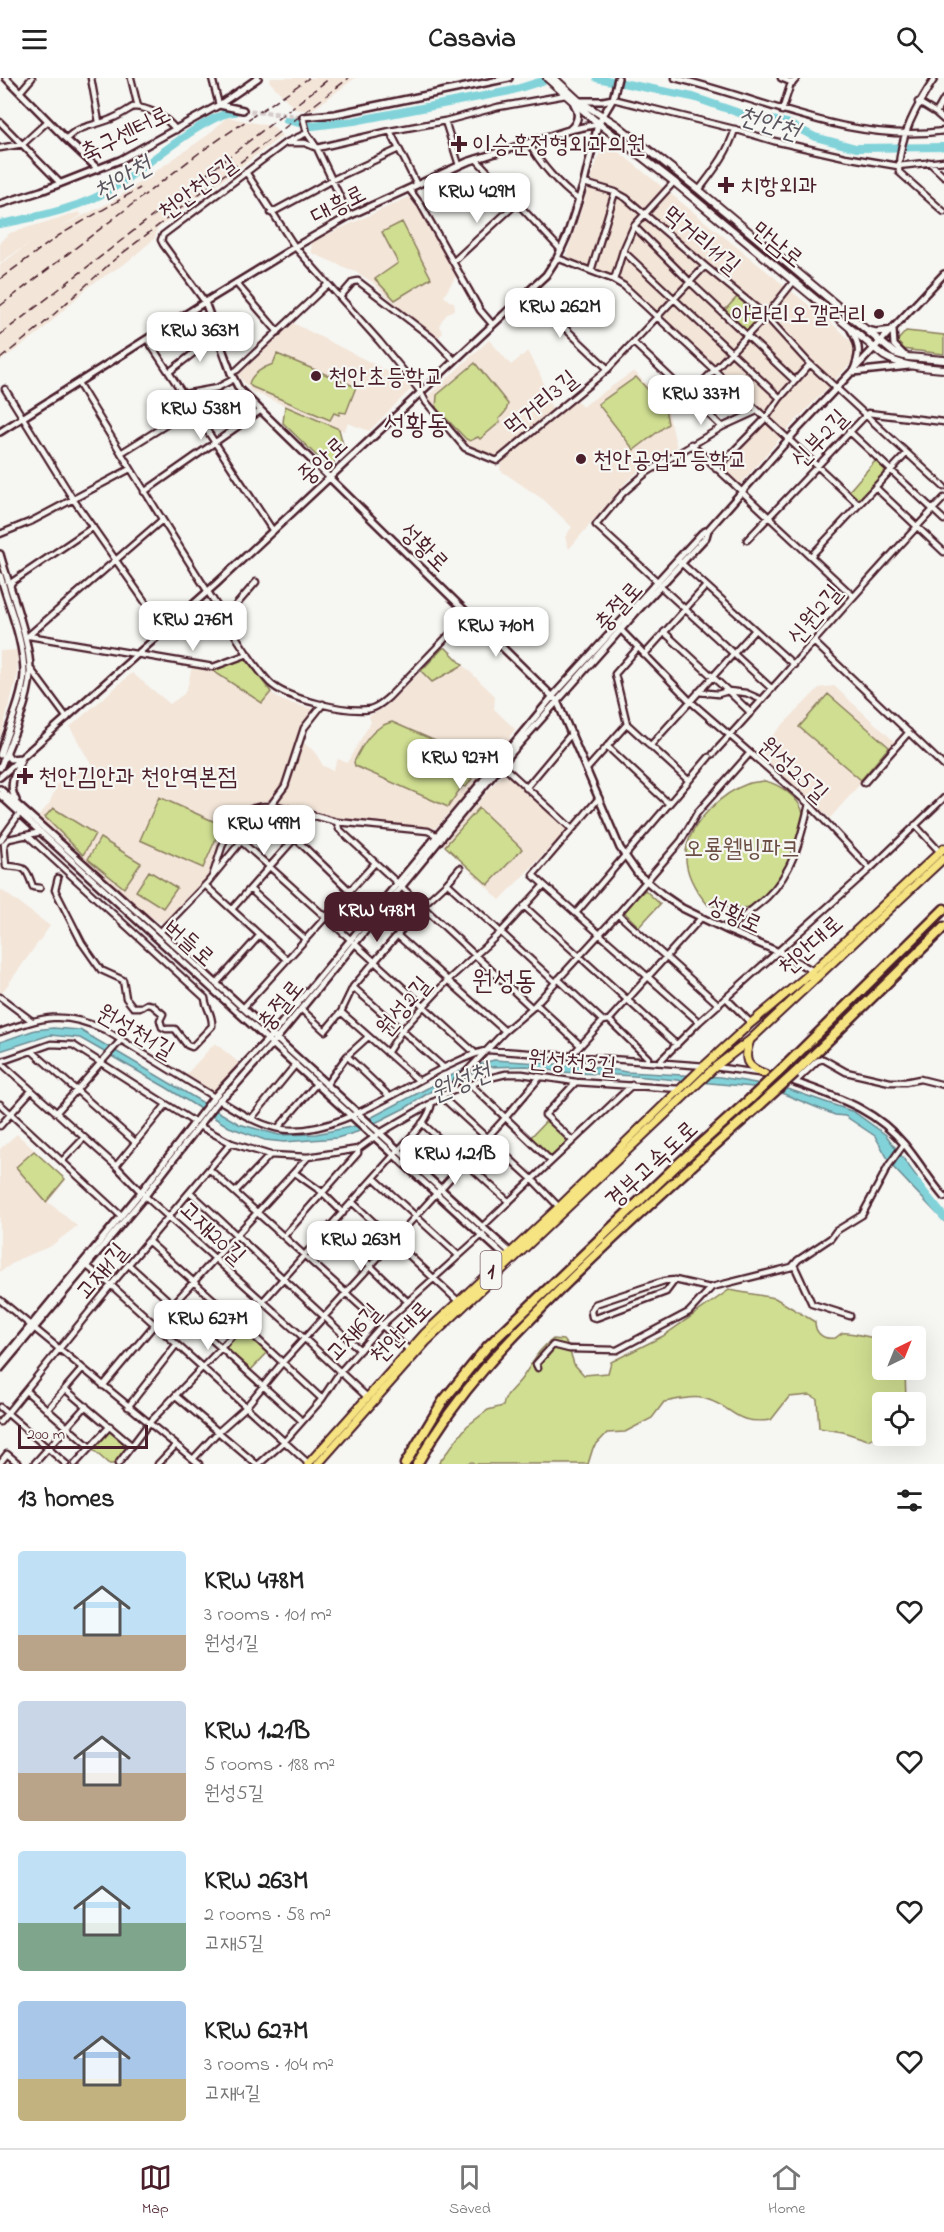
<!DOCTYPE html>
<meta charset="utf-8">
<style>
body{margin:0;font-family:"Indie Flower","Poor Story",sans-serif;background:#f6f6f6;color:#222;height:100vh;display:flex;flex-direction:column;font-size:22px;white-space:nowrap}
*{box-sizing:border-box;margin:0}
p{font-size:20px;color:#767676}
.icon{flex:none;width:33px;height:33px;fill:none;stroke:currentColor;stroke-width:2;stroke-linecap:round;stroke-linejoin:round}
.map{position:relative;height:1386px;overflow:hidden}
.panel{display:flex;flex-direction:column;background:#fff;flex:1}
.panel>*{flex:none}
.needle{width:39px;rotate:43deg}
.controls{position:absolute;left:872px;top:1248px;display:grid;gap:12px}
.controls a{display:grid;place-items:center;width:54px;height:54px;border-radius:6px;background:#fff;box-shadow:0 6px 24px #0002;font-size:30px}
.scale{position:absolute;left:18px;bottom:15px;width:130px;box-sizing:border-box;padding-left:6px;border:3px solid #4a1f2b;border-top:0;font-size:16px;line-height:21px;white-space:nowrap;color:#4a1f2b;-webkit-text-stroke:4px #f6f6f2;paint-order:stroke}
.price{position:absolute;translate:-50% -51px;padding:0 14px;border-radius:12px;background:#fff;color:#222;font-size:20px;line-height:39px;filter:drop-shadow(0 2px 3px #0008)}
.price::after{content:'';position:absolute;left:50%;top:36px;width:18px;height:14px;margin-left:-9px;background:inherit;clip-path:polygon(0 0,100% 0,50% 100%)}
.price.on{background:#4a1f2b;color:#fff}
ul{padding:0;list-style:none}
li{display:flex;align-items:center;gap:18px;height:150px;padding:0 18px}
li span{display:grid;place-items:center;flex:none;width:168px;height:120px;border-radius:6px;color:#555}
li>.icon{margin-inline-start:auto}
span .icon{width:72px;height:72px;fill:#fffc;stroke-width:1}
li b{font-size:26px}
h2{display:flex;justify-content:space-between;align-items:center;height:72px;padding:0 18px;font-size:26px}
header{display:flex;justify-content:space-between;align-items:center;height:78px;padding:0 18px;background:#fff;font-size:27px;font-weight:700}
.menu{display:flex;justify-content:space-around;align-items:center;height:84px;border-top:2px solid #e0e0e0;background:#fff;font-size:16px;color:#767676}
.menu a{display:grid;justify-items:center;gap:3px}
.menu .on{color:#4a1f2b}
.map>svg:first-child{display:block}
</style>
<header><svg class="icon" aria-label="menu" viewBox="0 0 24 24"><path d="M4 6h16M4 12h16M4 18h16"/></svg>Casavia<svg class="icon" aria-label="search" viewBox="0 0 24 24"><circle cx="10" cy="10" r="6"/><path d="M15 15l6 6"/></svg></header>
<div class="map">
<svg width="944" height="1386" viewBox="0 0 944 1386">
<rect width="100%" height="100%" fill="#f6f6f2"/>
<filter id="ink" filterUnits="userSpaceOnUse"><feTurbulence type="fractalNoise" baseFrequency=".0167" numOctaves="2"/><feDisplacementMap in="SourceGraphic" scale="12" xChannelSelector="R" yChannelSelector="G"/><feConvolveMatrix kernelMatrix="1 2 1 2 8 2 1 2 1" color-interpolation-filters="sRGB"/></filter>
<g filter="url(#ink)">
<!-- built -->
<path fill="#f3e5d8" d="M271,0H355L311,33L295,31L269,3Z
M227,39L274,49L282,58L157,151L155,160L127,184L89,208L39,255L0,283V187L35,161L0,185V164L10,155L79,134L82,137L58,150L111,124L208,57Z
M604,62L842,254L852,265L854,277L852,284L786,353L738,409L724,396L721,387L737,373L764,343L629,215L605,201L564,185Z
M409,119L420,133L457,196L444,218L449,223L454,224L455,231L448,235L442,242L439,248L443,255L437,260L392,223L372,204L358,195L312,175L311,164Z
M293,245L389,294L397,302L401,299L411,311L369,353L348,345L344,353L251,313L238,297Z
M489,262L511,287L528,273L540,296L553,334L499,379L490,378L470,370L427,323L428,318Z
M634,293L667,329L677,370L643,390L628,402L569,471L565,459L572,449L544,422L500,392L501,384L576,322L582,329Z
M21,572L18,577L17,599L0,660V573Z
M463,587L495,618L494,631L515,651L510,658V663L436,750L422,751L347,742L320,738L277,724L290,701L301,663L315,674L323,688L333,692L338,681L347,685L371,644L369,638L385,629L421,593L432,604Z
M192,588L213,593L262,624L271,614L279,621L286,624L317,632L300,655L283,707L276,718L268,727L256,725L244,730L236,736L229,747L207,804L163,846L151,839L104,802L38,739L49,726L58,705L74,707V694L92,688L70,649L132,595L170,626L184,616L188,607Z
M834,608L896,665L830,740L756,674L819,610Z
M505,693L567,752L500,822L443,766Z
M0,811L50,848L1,916L0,915Z
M215,965L239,985L216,1015L183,1000Z
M17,1056L66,1102L48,1124L77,1148L51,1168L19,1181L0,1194V1071Z"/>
<!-- green -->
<path fill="#cfde91" stroke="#8c7e5e" stroke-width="1.5" d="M402,144L431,200L395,222L375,201L398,185L382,154Z
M738,218L762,236L746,253L724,233Z
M906,253L944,257V276L901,271L898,267V262Z
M277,276L356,309L346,335L340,334L339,337L334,335L330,342L252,309L249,306C251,296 264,289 273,286Z
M475,285L508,326L506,333L499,341L500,344L480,361L478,359L470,363L466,361L436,330L437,317Z
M636,299L665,330L668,346L634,372L598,326Z
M285,328L339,351L343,367L333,386L326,387L283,345Z
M876,382L887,392V395L859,422L849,413Z
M443,570H446L463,587L432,604L421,593Z
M245,580L271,614L262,625L213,593Z
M828,616L889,669L861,702L799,649Z
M392,644L447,668L451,680L472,701L466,709L462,708L448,729L355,688L354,684C362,667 373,648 392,644Z
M765,703C779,706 799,719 803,735C808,759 774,822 750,829C742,831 717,829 708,827C695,812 682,790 687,768C693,743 722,715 747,706C752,704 759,704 765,703Z
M159,719L222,747L203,790L140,762Z
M53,730L95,756L83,777L45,739Z
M479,730L522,771L488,807L445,768Z
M100,760L141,785L124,810L88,781Z
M149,793L177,810L163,830L136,813Z
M645,812L660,826L639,849L623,833Z
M548,1041L572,1064V1067L557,1081H553L530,1060Z
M34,1073L65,1101L46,1124L16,1089Z
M729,1212L775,1220L815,1244C815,1255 823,1262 835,1260C838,1259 840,1255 843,1255C848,1254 877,1260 882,1263V1292H905L906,1324H882V1356L868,1362L843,1354L819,1350L817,1321L810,1317L789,1319L771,1342C733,1347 736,1330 706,1321C695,1317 676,1322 664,1324L652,1340L625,1354L607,1355L593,1370L588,1386H474L472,1384L465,1386H438L467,1348L488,1332L503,1328C505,1315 515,1310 522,1300C532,1286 538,1271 553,1261L564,1262L568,1267L574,1286L584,1297L608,1295L611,1284L663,1258Z
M242,1251H245L269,1273L250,1293L225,1270Z
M111,1351L128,1367V1370L114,1386H109L91,1370Z"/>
<!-- water -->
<path fill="#82d3d9" stroke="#6c8b93" stroke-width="1.5" d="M53,950L80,952L239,1046L279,1057L316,1056L355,1048L466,990L494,982L600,989L626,994L720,999L785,1010L854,1034L886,1057L917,1099L920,1112L944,1138V1143L892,1088L875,1058L845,1038L835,1037L779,1014L764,1010L634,998L560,994L527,988L487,989L436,1010L407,1029L357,1054L337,1060L284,1064L265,1062L229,1049L167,1010L80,960L50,957L0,973V964L35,952Z"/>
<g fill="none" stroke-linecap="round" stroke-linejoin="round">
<!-- river -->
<path stroke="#82d3d9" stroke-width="8" d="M597,0L693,19L745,37L787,45L815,59L856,70L944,69
M287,42L313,48L354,43L510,13L552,0
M0,146C39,139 85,129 118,107C142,91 209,34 235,34
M915,1103L944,1139"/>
<!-- tertiary-tunnel -->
<path stroke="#d4cbca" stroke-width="5" stroke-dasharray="5 2.5" stroke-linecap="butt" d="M243,32L303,39"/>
<defs>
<path id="minor" d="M91,0L99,44
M131,0L138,29
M212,0L219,27
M675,0C765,21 850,66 944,53
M781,0L793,5
M935,0C917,27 898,60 899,94L944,134
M20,14L32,0
M613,21L734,51L774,63L845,79L898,88L944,83
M918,24L936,35L944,42
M782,33L790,8L797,0
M936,35L944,21
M445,43L459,87
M0,44L60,105
M390,53L417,107
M307,55L317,70L349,138
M66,61C79,47 95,48 111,41C119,38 126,33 133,29C149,29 167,40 176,52
M285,65H305L317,70L390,53L445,43L498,29L566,17
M529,65C540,86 560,108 579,122
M0,70L23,66L48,43
M476,81L561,172
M929,84L944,98
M246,94L295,169L379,263L420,313L426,324L465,370L497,383L608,291L705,188
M584,105L615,114L626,120L705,188L766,238L808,284L944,409
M409,111L421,127L480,232L492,246
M699,112C714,92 728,75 735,51
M271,135L332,102L399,71
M634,148L690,204L795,303
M623,173L780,320
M557,180L612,201L624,208L858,426
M453,184L517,125
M591,193L615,114
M614,202L623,173L634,148L674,104
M236,205L278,254
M527,214L608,291
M340,219L353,204L358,203L435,262L454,282
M205,224L163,166L161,162L163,157L285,65L307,55L303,39
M147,261L273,453
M634,265L722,349
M169,294L217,257
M231,295L237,292L328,206
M78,305C121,375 164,445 208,514C228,544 246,579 270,605C286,621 348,635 370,631C378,629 383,624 389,619L468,537
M5,311L73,421L164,551
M184,316L217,310L234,301
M690,317L766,238L794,203
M849,353L944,442
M691,366L853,518
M121,375L193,330
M716,391L766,340L780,320L810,286
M875,409L944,474
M144,414L260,333
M0,456L32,443L130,391
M747,462L868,335L944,344
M811,478L907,375
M679,483L794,587
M658,504L596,447L623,415L646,395L722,349L757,333
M10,508L12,504L93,449
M660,508L772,611
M225,540L256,504
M620,551L690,623L809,726L870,791
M664,554L728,613L746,615L762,622
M28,558L162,442
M29,558L213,589L248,576
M814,564L944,688
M644,577L706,508
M30,590L67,640
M698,614L718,616L728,613L751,635
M627,646L615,596L637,571
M607,668L669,726
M650,668L755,552
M713,676C791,591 865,503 944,420
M502,687L572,751
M587,691L627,646L688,702
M864,705L909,654
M526,710L572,655
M337,744L339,751L532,930
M915,747L940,774
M27,757L205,920C206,931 213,936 212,948L192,969L187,967L175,951H166L162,949L160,942L163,936L152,927L147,926L142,929H133L126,920L123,902L101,892L82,865L55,812L58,800
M295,760L349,812
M0,763L20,735
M242,764L351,862
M213,796C225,763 228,728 270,728L285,708L304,650L323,626
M447,805L555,904
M205,807L287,882
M544,807L699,944
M40,810L33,809C26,790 27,789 6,788L4,766L9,761L41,754
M250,811L305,861
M524,828L677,967
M232,831L295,760L313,737
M576,835L709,679
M618,836L719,927
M729,853C740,839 754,831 767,819C793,794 801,760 809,726
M160,854L208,804L270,728H278L337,744L428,753L438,758
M398,858L505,953
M354,865L475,975
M558,901L603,943L609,942L648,980L647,983
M216,906L260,857
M353,909L444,990
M0,919L32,943
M726,920L751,945
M536,926L580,967
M243,930L375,785
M301,931L325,953L341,934L353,909L422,828L447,805L460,790
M341,934L418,1002
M609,942L701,840
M0,954C43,939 62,932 105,952L214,1019
M32,973L135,1064
M387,975L402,952L448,902L501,854L544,807L533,797L599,720
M347,978L389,1018
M571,978L603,943
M659,984L699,944L870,791L944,720
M714,989L759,995
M773,998L795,1004L817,983L823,981L846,994L890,1004H905L920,1001L944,1007
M460,1002L470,1006L551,1083
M326,1007L347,978L368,959
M448,1013L505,953L532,930L618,836L681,763L697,735L749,676
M442,1019L533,1102L559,1129
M219,1022C237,1033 255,1045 276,1050C327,1063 396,1013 441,991C457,984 471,976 488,972L706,988
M0,1026L120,1137
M56,1035L121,962
M251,1041L296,986
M194,1044L73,967L51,966L0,984L116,1088L145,1118L305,1261L366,1318
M422,1045L509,1124
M0,1048L31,1013
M199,1048L231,1065L270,1077L308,1079L358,1071L380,1055L442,1019L445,1016L485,1001L506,996H522L576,1004L680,1011
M278,1050L317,1005
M573,1063L545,1037L576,1004
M63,1082L84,1060
M116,1088L166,1027
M209,1091L409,1272
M295,1095L322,1114L343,1135
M374,1100L459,1178
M190,1114L360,1272
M235,1114L270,1077
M352,1124L458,1223
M330,1149L407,1223
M482,1149L632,1007
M284,1158L358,1075V1071
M149,1164L242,1247L322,1321
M129,1187L302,1343
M794,1187L812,1226L850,1238
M87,1188L111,1207L308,1385
M675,1202L666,1214L596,1240L592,1239L591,1233L595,1226L664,1203L675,1202L710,1210
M0,1222L199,1386
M538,1290L536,1286L553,1267L569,1271L617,1272L689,1234L712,1209L792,1189L798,1182L831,1160L836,1153L862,1137L889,1087L904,1066
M103,1308L155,1246L308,1079
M65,1311L131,1367
M26,1313L90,1369
M176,1318L256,1386
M0,1329L66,1386
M128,1329L176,1267
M47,1332L82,1291
M0,1344L111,1207L231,1065
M193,1381L218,1354L245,1330L283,1284L506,1039L540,999
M0,1385L7,1376L19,1386
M34,1386L86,1328
M75,1386L110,1348
M118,1386L149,1345L221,1270L395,1076C408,1061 429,1044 432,1024
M158,1386L176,1367
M259,1386L284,1364L322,1321L340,1294L382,1247L483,1156"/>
<path id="tertiary" d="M6,0L66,61L98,91
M579,23H603L613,21
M219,27L243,32
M303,39L335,36L509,0
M569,52C578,45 580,36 574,26
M0,126L41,113L120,82L219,27L258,0
M205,224L231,295L239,311L557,623L620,770L638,796L663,817L682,830L729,853L779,874L813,893
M851,252C861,268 860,277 853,294L909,288
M868,252L876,254L893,252L894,267L904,277
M0,354L205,224L295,169L349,138L467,84L569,52L598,46
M0,476C9,509 32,566 30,597C28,626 11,663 0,690
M0,497C9,529 24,563 24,596C23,619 7,654 0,677
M7,673V677L10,681L21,680
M0,699L216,506L546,197L557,180L567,158L584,105L598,46L613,21L618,0
M0,711L160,854L512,1176
M0,717L508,1181
M16,722C8,709 14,696 21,683
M795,1004C838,1020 874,1030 905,1067C919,1084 930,1103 944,1119
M0,1285L141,1114L214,1019L269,960L553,618L677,482L702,455L708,452L795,354L944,196
M0,1291L145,1118L219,1022L235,1008L273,965L513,673L638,532L706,459L708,452"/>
<path id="secondary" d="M547,0L592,40L674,104L884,278C903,289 923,289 944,291
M554,0L579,23L617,47L699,112L894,275L908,279L944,282"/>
<path id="primary" d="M750,962C743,982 746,989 765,996
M308,1386L425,1255L559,1129L705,987L751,945L813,893L944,770
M318,1386L426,1264L715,989L750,962L944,780"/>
<path id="motorway" d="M783,990L944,831
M795,995L944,849
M405,1386L443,1323L487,1269L677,1087L749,1022
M417,1386C460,1309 512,1259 574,1198C635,1139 698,1082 761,1026"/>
</defs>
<!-- minor casing -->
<use href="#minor" stroke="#4a1f2b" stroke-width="9"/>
<!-- tertiary casing -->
<use href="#tertiary" stroke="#4a1f2b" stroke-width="10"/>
<!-- secondary casing -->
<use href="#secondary" stroke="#4a1f2b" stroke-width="10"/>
<!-- primary casing -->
<use href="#primary" stroke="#4a1f2b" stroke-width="11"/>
<!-- motorway casing -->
<use href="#motorway" stroke="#4a1f2b" stroke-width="13"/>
<!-- minor -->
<use href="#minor" stroke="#f6f6f2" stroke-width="4.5"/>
<!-- tertiary -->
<use href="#tertiary" stroke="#f6f6f2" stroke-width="5"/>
<!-- secondary -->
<use href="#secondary" stroke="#f6f6f2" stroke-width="6"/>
<!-- primary -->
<use href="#primary" stroke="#f6e381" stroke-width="7"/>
<!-- motorway -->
<use href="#motorway" stroke="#f6e381" stroke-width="8"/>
<!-- rail -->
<path stroke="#4a1f2b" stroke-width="1.5" stroke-dasharray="9 4.5" stroke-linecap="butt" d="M0,201L58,158L140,110
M0,228L199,75L309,0
M0,257L330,0
M0,281L42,247L115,181L349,0"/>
<defs>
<path id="motorway-bridge" d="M749,1022L783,990
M761,1026L795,995"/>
</defs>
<!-- motorway-bridge casing -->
<use href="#motorway-bridge" stroke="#4a1f2b" stroke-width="13" stroke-linecap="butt"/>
<!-- motorway-bridge -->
<use href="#motorway-bridge" stroke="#f6e381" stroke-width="8"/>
</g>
</g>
<!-- markers -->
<g fill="#4a1f2b" stroke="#f6f6f2" stroke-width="2">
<path d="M456 57h6v6h6v6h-6v6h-6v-6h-6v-6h6z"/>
<path d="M723 98h6v6h6v6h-6v6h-6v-6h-6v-6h6z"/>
<circle cx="879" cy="236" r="6"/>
<circle cx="316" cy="298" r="6"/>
<circle cx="581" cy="381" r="6"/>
<path d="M22 689h6v6h6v6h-6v6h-6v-6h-6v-6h6z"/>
</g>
<g text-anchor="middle" stroke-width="4.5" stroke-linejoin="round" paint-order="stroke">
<!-- shield labels -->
<rect fill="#f6f6f2" stroke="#7e6067" stroke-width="1.5" x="480.5" y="1173" width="21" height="38" rx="4.5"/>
<g font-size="22" font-weight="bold" fill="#4a1f2b">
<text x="491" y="1200">1</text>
</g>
<!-- street labels -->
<g font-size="24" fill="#4a1f2b" stroke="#f6f6f2">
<text transform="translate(125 55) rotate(-26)" y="8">축구센터로</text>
<text transform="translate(197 109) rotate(-37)" y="8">천안천5길</text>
<text transform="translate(338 126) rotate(-27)" y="8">대흥로</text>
<text transform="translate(702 161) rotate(40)" y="8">먹거리11길</text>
<text transform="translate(778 166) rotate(39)" y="8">만남로</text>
<text transform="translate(540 324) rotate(-39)" y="8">먹거리3길</text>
<text transform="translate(819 360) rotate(-46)" y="8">신부2길</text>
<text transform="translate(322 382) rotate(-43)" y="8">중앙로</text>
<text transform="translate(425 469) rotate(45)" y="8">성황로</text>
<text transform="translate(618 528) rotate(-48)" y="8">충절로</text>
<text transform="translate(814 536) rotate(-50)" y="8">신원2길</text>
<text transform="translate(794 691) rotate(42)" y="8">원성25길</text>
<text transform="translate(735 836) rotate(25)" y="8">성황로</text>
<text transform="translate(190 864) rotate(42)" y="8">버들로</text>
<text transform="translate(810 867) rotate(-42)" y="8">천안대로</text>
<text transform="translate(280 927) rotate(-51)" y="8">충절로</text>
<text transform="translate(403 928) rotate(-50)" y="8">원성2길</text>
<text transform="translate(136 953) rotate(30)" y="8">원성천1길</text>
<text transform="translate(572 984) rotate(5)" y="8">원성천2길</text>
<text transform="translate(651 1086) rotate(-43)" y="8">경부고속도로</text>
<text transform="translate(213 1154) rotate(43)" y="8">고재20길</text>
<text transform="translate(101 1193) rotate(-50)" y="8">고재1길</text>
<text transform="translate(353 1254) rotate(-48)" y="8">고재6길</text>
<text transform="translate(400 1254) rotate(-46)" y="8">천안대로</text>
</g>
<!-- poi labels -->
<g font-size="24" fill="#4a1f2b" stroke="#f6f6f2" text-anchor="start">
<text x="472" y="74">이승훈정형외과의원</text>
<text x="740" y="115">치항외과</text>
<text x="867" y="244" text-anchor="end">아라리오갤러리</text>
<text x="328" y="306">천안초등학교</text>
<text x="593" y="389">천안공업고등학교</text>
<text x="38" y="706">천안김안과 천안역본점</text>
</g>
<!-- park labels -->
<g font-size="24" fill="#6b4f44" stroke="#f6f6f2">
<text x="742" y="778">오룡웰빙파크</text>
</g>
<!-- water labels -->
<g font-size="26" font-style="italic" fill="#5b555f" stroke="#f6f6f2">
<text transform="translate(769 44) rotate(17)" y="9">천안천</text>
<text transform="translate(122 100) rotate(-31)" y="9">천안천</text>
<text transform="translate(460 1003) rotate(-22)" y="9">원성천</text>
</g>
<!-- quarter labels -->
<g font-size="27" fill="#4a1f2b" stroke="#f6f6f2">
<text x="416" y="355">성황동</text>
<text x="504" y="911">원성동</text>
</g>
</g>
</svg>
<div class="controls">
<a><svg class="needle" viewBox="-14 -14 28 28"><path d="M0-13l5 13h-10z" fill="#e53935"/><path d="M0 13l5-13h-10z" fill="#767676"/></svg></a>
<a><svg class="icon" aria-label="locate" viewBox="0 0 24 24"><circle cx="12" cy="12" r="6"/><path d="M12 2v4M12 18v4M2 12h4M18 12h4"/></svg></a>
</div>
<div class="scale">200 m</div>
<b class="price" style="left:477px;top:146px">KRW 429M</b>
<b class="price" style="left:560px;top:261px">KRW 262M</b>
<b class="price" style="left:200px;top:285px">KRW 363M</b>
<b class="price" style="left:701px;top:348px">KRW 337M</b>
<b class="price" style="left:201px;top:363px">KRW 538M</b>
<b class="price" style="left:193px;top:574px">KRW 276M</b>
<b class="price" style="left:496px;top:580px">KRW 710M</b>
<b class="price" style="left:460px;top:712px">KRW 927M</b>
<b class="price" style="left:264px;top:778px">KRW 499M</b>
<b class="price on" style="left:377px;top:865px">KRW 478M</b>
<b class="price" style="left:455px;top:1108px">KRW 1.21B</b>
<b class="price" style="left:361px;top:1194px">KRW 263M</b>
<b class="price" style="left:208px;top:1273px">KRW 627M</b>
</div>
<section class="panel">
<h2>13 homes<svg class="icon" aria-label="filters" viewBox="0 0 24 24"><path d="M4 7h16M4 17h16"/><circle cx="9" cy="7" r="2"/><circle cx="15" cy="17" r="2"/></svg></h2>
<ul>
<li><span style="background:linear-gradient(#bfe0f5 70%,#b9a48a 0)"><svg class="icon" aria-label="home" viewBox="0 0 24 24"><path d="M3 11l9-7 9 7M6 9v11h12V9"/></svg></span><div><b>KRW 478M</b><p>3 rooms · 101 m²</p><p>원성1길</p></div><svg class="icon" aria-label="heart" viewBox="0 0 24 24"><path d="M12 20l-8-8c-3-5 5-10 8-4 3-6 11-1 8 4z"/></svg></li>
<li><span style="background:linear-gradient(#c9d6e8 60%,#b9a48a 0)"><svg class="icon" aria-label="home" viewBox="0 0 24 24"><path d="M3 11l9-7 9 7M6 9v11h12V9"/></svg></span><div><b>KRW 1.21B</b><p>5 rooms · 188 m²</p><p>원성5길</p></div><svg class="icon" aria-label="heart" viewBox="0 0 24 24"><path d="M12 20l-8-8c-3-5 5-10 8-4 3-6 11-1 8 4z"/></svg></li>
<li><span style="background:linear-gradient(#bfe0f5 60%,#7fa58c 0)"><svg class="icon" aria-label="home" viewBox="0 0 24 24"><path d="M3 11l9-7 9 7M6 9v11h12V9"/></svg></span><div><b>KRW 263M</b><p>2 rooms · 58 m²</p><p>고재5길</p></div><svg class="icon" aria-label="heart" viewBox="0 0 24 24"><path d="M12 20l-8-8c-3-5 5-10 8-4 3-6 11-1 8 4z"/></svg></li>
<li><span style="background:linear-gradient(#a9c7e8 65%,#c2b280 0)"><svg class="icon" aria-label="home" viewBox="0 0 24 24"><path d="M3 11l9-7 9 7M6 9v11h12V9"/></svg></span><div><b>KRW 627M</b><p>3 rooms · 104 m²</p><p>고재4길</p></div><svg class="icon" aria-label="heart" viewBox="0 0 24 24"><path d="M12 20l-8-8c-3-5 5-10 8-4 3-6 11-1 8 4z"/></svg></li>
</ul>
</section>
<nav class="menu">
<a class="on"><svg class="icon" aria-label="map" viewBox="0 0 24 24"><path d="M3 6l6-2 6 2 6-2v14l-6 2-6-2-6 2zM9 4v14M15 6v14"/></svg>Map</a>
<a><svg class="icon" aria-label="saved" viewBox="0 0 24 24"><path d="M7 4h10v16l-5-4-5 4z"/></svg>Saved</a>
<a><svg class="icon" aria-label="home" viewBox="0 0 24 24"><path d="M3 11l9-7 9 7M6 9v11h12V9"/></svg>Home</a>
</nav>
